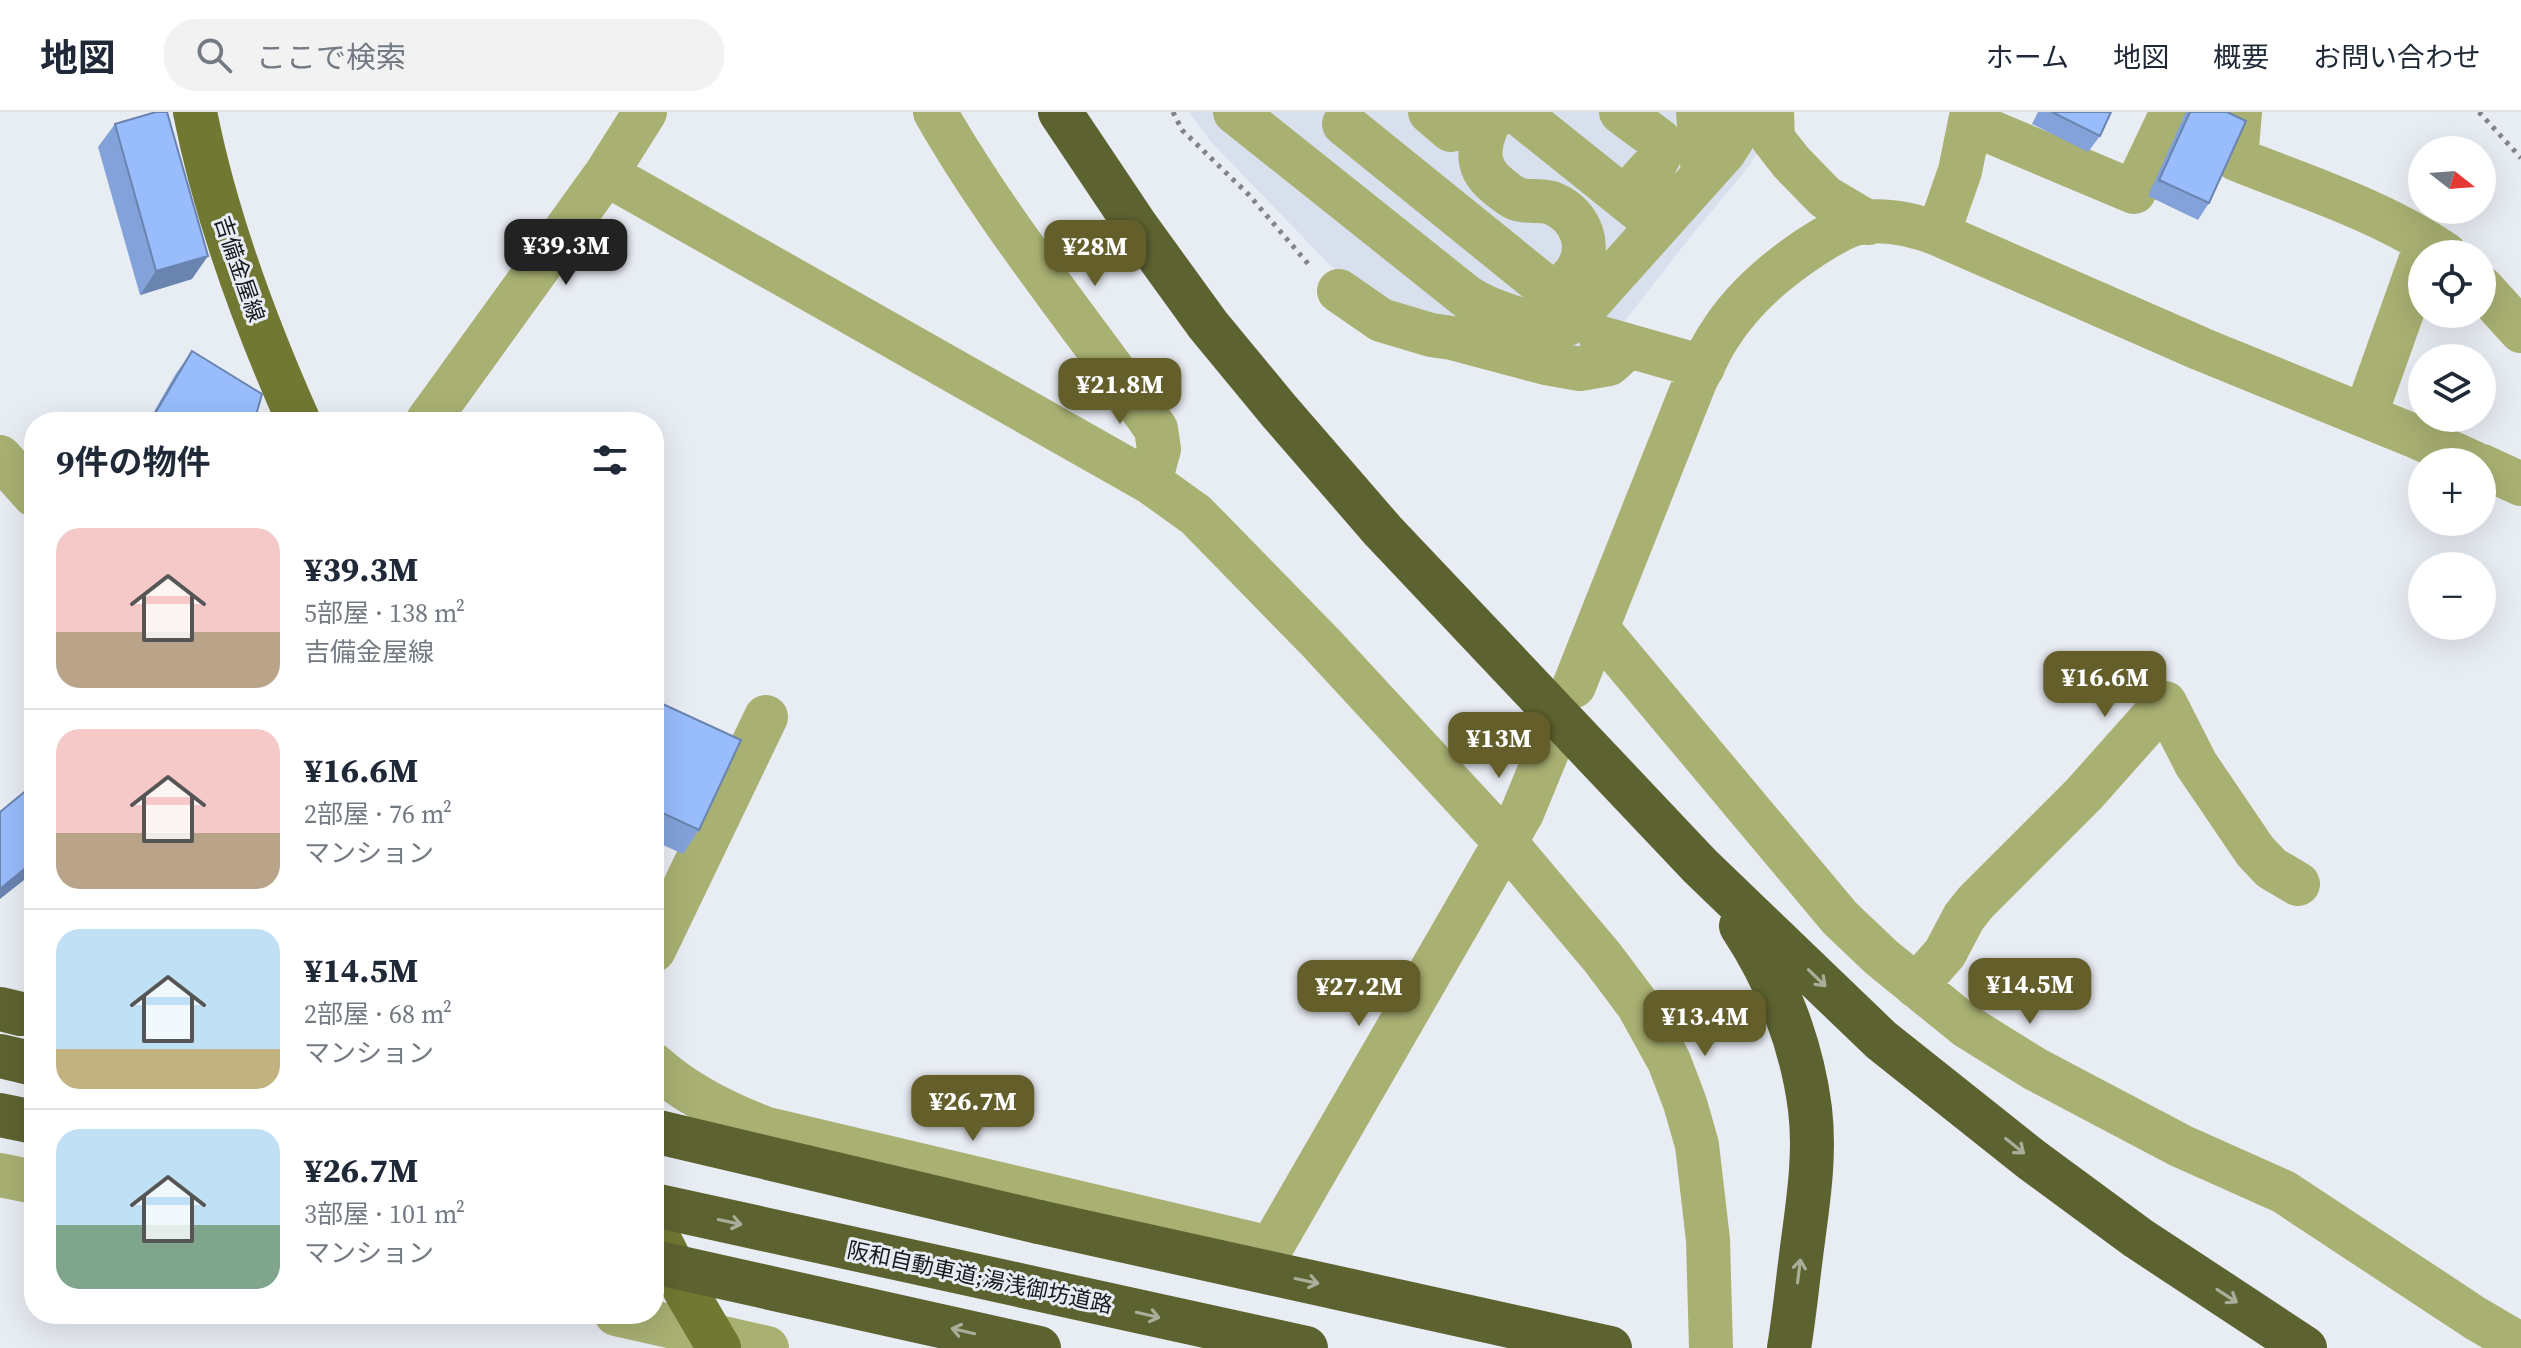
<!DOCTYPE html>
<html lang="ja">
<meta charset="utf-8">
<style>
body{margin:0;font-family:"Source Serif 4","Noto Sans JP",serif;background:#f2f2f3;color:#1f2937;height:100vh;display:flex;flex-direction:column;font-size:30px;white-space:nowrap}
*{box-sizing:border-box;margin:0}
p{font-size:26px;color:#747a83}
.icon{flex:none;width:44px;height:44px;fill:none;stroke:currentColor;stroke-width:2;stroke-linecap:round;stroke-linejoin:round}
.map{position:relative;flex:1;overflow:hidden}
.panel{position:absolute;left:24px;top:300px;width:640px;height:912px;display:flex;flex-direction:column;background:#fff;border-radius:32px;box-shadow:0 8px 32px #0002}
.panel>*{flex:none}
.needle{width:52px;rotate:107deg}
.buttons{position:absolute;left:2408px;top:24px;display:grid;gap:16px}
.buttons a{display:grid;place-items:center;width:88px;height:88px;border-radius:50%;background:#fff;box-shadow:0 8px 32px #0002;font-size:40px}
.price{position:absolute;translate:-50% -68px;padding:0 18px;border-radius:16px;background:#645e2a;color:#fff;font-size:26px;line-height:52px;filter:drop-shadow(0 2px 4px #0008)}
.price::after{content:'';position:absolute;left:50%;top:48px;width:24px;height:18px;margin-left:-12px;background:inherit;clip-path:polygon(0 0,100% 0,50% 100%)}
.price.selected{background:#222;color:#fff}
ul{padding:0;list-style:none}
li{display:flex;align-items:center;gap:24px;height:200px;padding:0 32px}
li+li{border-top:2px solid #e0e1e3}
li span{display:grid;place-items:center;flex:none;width:224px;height:160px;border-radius:24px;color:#555}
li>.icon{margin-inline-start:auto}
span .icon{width:96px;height:96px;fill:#fffc;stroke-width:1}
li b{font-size:34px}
h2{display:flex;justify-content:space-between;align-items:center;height:96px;padding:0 32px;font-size:34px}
header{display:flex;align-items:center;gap:48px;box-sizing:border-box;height:112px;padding:0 40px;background:#fff;border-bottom:2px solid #e0e1e3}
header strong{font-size:38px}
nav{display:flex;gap:44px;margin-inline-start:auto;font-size:28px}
.search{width:560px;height:72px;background:#f2f2f3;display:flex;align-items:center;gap:20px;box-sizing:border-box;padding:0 28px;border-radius:32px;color:#747a83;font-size:30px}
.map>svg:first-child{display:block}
</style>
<header>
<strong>地図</strong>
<div class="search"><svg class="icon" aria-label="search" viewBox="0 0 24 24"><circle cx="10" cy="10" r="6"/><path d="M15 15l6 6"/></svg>ここで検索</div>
<nav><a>ホーム</a><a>地図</a><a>概要</a><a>お問い合わせ</a></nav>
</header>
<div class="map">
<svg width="2521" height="1236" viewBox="0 0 2521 1236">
<rect width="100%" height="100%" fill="#e8ecf3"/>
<!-- built -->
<path fill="#d8e0ee" d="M1189,0H1759L1757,42L1745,59L1688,128L1595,247L1360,181L1329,152L1210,29Z"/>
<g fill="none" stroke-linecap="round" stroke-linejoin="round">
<!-- path -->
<path stroke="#818388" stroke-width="5" stroke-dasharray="4 6" stroke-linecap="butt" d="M1173,0L1182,18L1249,83L1310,154
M2479,0L2521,46"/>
<!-- minor -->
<path stroke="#a8b072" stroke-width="44" d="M935,0C999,112 1082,212 1156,317L1159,337L1150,370
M1235,0L1467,185C1490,200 1532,213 1560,214L1567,212L1579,202L1724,40L1733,26V0
M1430,0L1451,18L1465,0
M1494,0C1480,25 1471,53 1497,73C1503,78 1510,84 1517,87C1529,91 1543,87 1554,92C1581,104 1593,135 1576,160C1570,168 1562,175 1555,183
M1517,0L1658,113
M1621,0L1660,29L1663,37L1655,52L1624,86
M1698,0L1703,63
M1772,0L1773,27L1791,50L1825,85L1869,111
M2240,0L2236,47C2306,75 2382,99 2445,142
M1970,11L2134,80L2172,0
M1344,12L1579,202
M606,62L1150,370L1196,403L1322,532L1505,730L1602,845L1638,893L1669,949L1685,991L1697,1033L1708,1128L1711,1236
M1938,122L1960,59L1972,0
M2482,176L2521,219
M1339,179L1381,208L1431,223L1452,226L1546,251L1580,257L1609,252L1629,234
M1601,226L1703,255
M2365,304L2422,144
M427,310L606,62L645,0
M0,345L34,383
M2482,354L2521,372
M1597,516L1840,806L1881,845L1966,914L2035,957L2181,1034L2284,1080L2475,1206L2521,1233
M1574,574L1696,267C1704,253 1710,237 1719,224C1742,187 1776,158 1811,135C1824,127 1840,116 1854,112C1883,105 1912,112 1938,122L2201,237L2419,326L2472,350
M654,838L766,605
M1916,874L1945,841L1964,805L1976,790L2084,682L2165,591L2196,652L2255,739L2271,756L2298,772
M654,953C686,982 727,1002 767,1017L1271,1136L1522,701L1550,633
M0,1063L34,1070
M616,1202L767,1236"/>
<!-- major -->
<path stroke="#717832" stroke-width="44" d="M195,0C216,107 255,211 299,310
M654,1117L685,1178L719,1236"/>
<!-- highway -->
<path stroke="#5d6330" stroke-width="44" d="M1060,0L1137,115L1208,213L1279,299L1383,419L1700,754L1881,928L2032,1048L2138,1126L2305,1236
M1741,814C1777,868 1802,933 1810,997C1816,1046 1807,1096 1801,1144C1797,1175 1794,1206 1789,1236
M0,897L21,902
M0,944L34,952
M0,1003L34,1010
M654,1019L1039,1110"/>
<!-- highway-bridge -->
<path stroke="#5d6330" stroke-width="44" d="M654,1093L1306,1236
M1039,1110L1610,1236
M654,1150L1039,1236"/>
</g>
<!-- wall -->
<path fill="#83a2d9" d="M2038,0H2111L2100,24L2088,40L2032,12Z
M2186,0H2227L2209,91L2198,108L2148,84Z
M115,12L192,167L140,183L98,35Z
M192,239L254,310H148L175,263Z
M654,588L699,718L683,742L654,729Z"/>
<!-- shaded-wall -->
<path fill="#6a84b0" d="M208,144L192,167L140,183L156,159Z
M34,749V760L0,787V777Z"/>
<!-- building -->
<path fill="#98bcfc" stroke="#6a84b0" stroke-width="2" d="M156,0H167L208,144L156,159L115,12Z
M2052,0H2111L2100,24Z
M2190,0H2227L2246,9L2209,91L2159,68Z
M192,239L262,282L254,310H150Z
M654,588L741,628L699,718L654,697Z
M34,672V749L0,777V700Z"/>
<!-- one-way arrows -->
<defs><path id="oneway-shaft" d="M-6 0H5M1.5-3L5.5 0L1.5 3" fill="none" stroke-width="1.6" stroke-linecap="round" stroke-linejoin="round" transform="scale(2)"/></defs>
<g stroke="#a9ae9b">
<use href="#oneway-shaft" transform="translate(1817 866) rotate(44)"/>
<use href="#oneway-shaft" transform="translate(2015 1034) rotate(39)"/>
<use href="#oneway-shaft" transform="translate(730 1110) rotate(12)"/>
<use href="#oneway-shaft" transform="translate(1799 1159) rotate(-83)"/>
<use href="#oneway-shaft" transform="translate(1307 1169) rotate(12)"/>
<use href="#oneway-shaft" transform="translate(2227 1184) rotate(33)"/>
<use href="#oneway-shaft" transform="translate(1148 1203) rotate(13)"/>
<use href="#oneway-shaft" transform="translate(963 1219) rotate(-167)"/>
</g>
<g text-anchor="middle" stroke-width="6" stroke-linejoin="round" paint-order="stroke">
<!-- street labels -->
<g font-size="22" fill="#17181b" stroke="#e8ecf3">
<text transform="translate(240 157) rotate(71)" y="8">吉備金屋線</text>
<text transform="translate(980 1165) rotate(12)" y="8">阪和自動車道;湯浅御坊道路</text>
</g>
</g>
</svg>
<div class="buttons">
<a><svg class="needle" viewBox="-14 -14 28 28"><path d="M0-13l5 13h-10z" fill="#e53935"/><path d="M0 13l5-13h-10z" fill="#747a83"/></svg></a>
<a><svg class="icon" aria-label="locate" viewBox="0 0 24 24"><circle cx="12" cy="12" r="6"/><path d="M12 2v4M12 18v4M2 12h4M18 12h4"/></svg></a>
<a><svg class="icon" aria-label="layers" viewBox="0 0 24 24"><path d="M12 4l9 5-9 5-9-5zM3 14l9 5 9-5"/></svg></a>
<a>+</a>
<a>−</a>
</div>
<b class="price selected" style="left:566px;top:175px">¥39.3M</b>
<b class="price" style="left:1095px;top:176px">¥28M</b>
<b class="price" style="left:1120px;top:314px">¥21.8M</b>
<b class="price" style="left:2105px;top:607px">¥16.6M</b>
<b class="price" style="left:1499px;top:668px">¥13M</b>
<b class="price" style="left:2030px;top:914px">¥14.5M</b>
<b class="price" style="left:1359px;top:916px">¥27.2M</b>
<b class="price" style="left:1705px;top:946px">¥13.4M</b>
<b class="price" style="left:973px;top:1031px">¥26.7M</b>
<section class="panel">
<h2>9件の物件<svg class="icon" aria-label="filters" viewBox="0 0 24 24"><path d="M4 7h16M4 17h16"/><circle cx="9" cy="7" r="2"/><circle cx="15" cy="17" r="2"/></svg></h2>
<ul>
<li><span style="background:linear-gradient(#f6c9c9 65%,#b9a48a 0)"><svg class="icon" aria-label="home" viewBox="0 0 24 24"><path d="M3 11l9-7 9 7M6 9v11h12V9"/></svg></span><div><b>¥39.3M</b><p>5部屋 · 138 m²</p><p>吉備金屋線</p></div></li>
<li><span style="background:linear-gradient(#f6c9c9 65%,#b9a48a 0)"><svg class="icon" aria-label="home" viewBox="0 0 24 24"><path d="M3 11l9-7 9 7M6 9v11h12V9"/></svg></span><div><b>¥16.6M</b><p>2部屋 · 76 m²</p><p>マンション</p></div></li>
<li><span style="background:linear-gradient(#bfe0f5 75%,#c2b280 0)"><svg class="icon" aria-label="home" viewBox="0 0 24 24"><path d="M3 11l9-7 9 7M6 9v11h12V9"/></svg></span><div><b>¥14.5M</b><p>2部屋 · 68 m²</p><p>マンション</p></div></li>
<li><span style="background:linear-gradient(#bfe0f5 60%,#7fa58c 0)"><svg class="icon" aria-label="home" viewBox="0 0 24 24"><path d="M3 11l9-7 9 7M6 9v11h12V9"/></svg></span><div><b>¥26.7M</b><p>3部屋 · 101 m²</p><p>マンション</p></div></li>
</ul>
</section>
</div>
